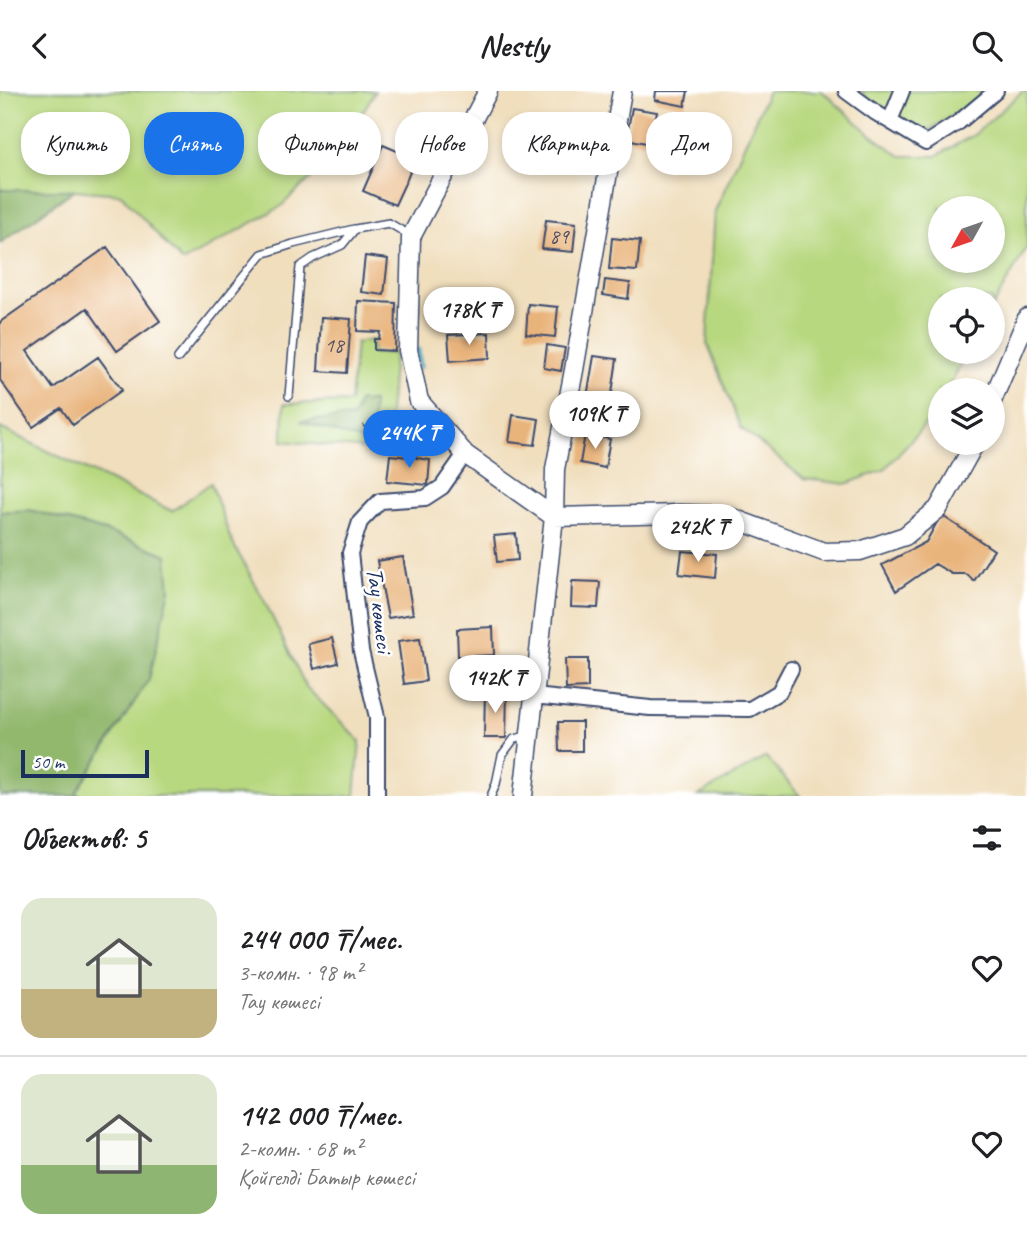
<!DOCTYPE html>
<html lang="ru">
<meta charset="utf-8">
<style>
body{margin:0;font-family:Caveat,sans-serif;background:#f6f6f6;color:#202124;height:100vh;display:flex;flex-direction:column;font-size:26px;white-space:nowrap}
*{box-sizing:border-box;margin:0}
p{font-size:23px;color:#757577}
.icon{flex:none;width:38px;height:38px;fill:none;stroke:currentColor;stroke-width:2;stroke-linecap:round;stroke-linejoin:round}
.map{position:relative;height:705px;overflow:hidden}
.side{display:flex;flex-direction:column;background:#fff;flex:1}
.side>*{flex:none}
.banner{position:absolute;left:21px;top:21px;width:985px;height:63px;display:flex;gap:14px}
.needle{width:46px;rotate:230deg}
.controls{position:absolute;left:928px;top:105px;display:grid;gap:14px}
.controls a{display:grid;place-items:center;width:77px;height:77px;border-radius:50%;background:#fff;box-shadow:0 4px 10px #0003;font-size:35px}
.scale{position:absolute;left:21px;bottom:18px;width:128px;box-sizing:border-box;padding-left:7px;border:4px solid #1b2f5e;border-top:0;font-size:19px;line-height:24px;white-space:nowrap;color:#1b2f5e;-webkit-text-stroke:5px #fff;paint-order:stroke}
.price{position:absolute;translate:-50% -60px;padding:0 16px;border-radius:24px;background:#fff;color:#222;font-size:23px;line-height:46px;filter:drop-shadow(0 2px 4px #0008)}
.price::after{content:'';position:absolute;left:50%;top:42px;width:21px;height:16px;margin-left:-10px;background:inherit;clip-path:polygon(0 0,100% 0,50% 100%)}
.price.selected{background:#1a73e8;color:#fff}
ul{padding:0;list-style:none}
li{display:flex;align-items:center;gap:21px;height:175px;padding:0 21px}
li+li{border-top:2px solid #e0e0e0}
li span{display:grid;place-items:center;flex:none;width:196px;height:140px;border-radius:21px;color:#555}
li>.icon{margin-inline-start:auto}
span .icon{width:84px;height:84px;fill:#fffc;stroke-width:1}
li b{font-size:30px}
h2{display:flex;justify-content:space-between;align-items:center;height:84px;padding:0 21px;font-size:30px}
.pill{padding:0 24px;border-radius:28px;background:#fff;box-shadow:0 4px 10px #0003;font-size:24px;line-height:63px}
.pill.selected{background:#1a73e8;color:#fff}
header{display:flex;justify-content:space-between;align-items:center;height:91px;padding:0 21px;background:#fff;font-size:32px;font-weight:600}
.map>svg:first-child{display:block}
</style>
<header><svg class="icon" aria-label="back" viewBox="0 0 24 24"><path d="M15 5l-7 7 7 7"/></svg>Nestly<svg class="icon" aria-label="search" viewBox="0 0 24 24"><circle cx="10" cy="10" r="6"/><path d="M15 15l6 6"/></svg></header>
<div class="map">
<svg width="1027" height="705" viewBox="0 0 1027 705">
<rect width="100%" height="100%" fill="#fff"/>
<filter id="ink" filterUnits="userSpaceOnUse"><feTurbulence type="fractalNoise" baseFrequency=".0143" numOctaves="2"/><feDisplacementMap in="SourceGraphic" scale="14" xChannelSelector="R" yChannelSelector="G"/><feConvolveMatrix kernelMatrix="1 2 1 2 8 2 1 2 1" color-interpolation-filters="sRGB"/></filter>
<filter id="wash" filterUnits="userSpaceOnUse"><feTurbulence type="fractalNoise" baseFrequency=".00686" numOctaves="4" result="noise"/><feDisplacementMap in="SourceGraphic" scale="28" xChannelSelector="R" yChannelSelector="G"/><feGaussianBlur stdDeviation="1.57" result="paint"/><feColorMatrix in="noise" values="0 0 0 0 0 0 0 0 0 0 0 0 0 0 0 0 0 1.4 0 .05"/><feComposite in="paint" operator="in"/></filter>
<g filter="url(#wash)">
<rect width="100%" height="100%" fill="#f0debc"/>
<!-- green -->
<path fill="#b8d87f" stroke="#6a846e" stroke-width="2" fill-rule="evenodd" d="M0,0H375L340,60L280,116L182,171L121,103L74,99H2L0,97Z
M768,0H822L870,43L901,65H936L974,44L1023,0H1027V156L992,217V208H940V261H968L947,299H940V312L932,326L884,379L846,393L804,388L741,337L707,252L715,120ZM940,117H992V170H940Z
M861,0H985L974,12L925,41L867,7Z
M372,249L373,262H394L386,360L283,350L284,313L350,311L356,252Z
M0,337L172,420L211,392L231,449L264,509L306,596L360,650L355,705H80L76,702L149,588L167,464L108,441L30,419L0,421Z
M766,666L800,705H698Z"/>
<!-- forest -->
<path fill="#92b86e" stroke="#567466" stroke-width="2" d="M0,97L2,99H74L0,152Z
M359,310L373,311L371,353L300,330L353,326Z
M30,419L108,441L167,464L170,499L149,588L76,702L80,705H0V421Z"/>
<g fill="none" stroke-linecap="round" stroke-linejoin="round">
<!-- stream -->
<path stroke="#44a9c4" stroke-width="5" d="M418,259L420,276
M511,385L532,398"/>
</g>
<g id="blocks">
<!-- building -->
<path fill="#e9b47b" d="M656,0H688L685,15L655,9Z
M632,17L657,21L651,53L626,48Z
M383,54L416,68L395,114L363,100Z
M546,129L576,132L573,161L542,158Z
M612,147L640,150L637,180L609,178Z
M107,156L160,230L117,260L87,217L27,260L53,297L98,266L122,299L73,334L61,317L33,336L0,289V231Z
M365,165L388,168L384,204L361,201Z
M605,189L630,192L628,208L603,204Z
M358,210L396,212L395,260L374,259V248H379L380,241L357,240Z
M528,213L558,216L555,246L526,243Z
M321,226L351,228L347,282L318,280Z
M489,242L490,267L450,270L448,244Z
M547,254L565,257L561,280L544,277Z
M594,265L617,268L610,316L586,312Z
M513,324L539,328L535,354L509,351Z
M585,343L610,348L605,377L580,372Z
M407,363L416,364V367L430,369L428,394L387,390L390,364L407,366Z
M941,424L994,459L974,490L966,483H952L935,473L896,500L882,474L926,451Z
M516,443L518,469L497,471L494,445Z
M682,460L717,463L715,487L679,483Z
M403,466L413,523L388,527L377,470Z
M572,490L600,491L598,517L571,516Z
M493,536L494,564L458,566L457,538Z
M332,547L338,572L314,578L308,553Z
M420,547L426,590L404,593L398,550Z
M565,568H588V597L566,598Z
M497,569L524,570L523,594L496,593Z
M485,600L507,601L506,647H484Z
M558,631H582V660H559Z"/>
</g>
</g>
<g filter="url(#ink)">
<use href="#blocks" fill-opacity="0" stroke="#3b496c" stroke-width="2"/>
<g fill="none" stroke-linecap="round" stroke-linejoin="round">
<defs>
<path id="service" d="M178,267L262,163L293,153L354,138
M289,305L300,176L313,167L342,154L355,138L389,132L411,145
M491,705L496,693L502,664L514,648L527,645"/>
<path id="minor" d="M846,0L876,22L926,52L959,31L996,0
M890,30L902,0
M534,605L650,617L750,618L779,601L791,578
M377,705V626L361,560L350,462L360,431L380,410L425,407L442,396L465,363"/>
<path id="tertiary" d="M488,0L411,146L408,259L419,310L465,363L554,426
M992,310L1027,227
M554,426L680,423L724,424L824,461L860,460L905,445L938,418L975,352
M523,705L554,426L555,378L574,279L622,0"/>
</defs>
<!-- service casing -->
<use href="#service" stroke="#3b496c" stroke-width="10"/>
<!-- minor casing -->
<use href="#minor" stroke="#3b496c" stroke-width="18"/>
<!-- tertiary casing -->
<use href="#tertiary" stroke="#3b496c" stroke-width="21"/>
<!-- path -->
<path stroke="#3b496c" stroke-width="2.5" stroke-dasharray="2 5" stroke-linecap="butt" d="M363,335L392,338
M412,363V360"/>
<!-- service -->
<use href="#service" stroke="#fff" stroke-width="7"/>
<!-- minor -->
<use href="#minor" stroke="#fff" stroke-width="14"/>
<!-- tertiary -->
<use href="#tertiary" stroke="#fff" stroke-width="18"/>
</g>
</g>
<g text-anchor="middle" stroke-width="5" stroke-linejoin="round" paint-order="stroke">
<!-- number labels -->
<g font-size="21" fill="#4e5065">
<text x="559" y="152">89</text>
<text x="334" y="261">18</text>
</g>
<!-- street labels -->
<g font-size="24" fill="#1b2f5e" stroke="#fff">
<text transform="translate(380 519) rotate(83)" y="8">Тау көшесі</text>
</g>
</g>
</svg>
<div class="controls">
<a><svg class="needle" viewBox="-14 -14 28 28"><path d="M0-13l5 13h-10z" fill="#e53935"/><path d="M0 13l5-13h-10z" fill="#757577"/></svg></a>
<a><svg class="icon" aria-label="locate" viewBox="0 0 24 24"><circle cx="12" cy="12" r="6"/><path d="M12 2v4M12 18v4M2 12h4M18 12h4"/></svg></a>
<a><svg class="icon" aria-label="layers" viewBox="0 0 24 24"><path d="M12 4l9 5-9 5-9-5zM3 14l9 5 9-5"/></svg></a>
</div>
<div class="scale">50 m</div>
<b class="price" style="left:469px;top:256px">178K ₸</b>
<b class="price" style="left:595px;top:360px">109K ₸</b>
<b class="price selected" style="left:409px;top:379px">244K ₸</b>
<b class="price" style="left:698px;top:473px">242K ₸</b>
<b class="price" style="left:495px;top:624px">142K ₸</b>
<div class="banner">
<a class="pill">Купить</a>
<a class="pill selected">Снять</a>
<a class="pill">Фильтры</a>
<a class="pill">Новое</a>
<a class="pill">Квартира</a>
<a class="pill">Дом</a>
</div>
</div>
<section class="side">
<h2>Объектов: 5<svg class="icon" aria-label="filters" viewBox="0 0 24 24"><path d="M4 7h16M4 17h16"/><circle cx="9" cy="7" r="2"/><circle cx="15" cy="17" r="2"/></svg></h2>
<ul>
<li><span style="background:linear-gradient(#dfe7d0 65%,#c2b280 0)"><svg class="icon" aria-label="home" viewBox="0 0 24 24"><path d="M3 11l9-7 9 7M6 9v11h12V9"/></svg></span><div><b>244 000 ₸/мес.</b><p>3-комн. · 98 m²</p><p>Тау көшесі</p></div><svg class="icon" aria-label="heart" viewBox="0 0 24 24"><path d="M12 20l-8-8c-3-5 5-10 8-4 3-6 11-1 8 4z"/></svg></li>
<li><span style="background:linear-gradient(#dfe7d0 65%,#8fb573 0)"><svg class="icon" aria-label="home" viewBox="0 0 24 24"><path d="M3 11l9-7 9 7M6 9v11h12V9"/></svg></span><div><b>142 000 ₸/мес.</b><p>2-комн. · 68 m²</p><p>Қойгелді Батыр көшесі</p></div><svg class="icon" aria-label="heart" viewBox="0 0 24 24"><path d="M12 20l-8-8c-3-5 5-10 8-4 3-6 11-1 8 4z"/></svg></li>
</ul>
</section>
